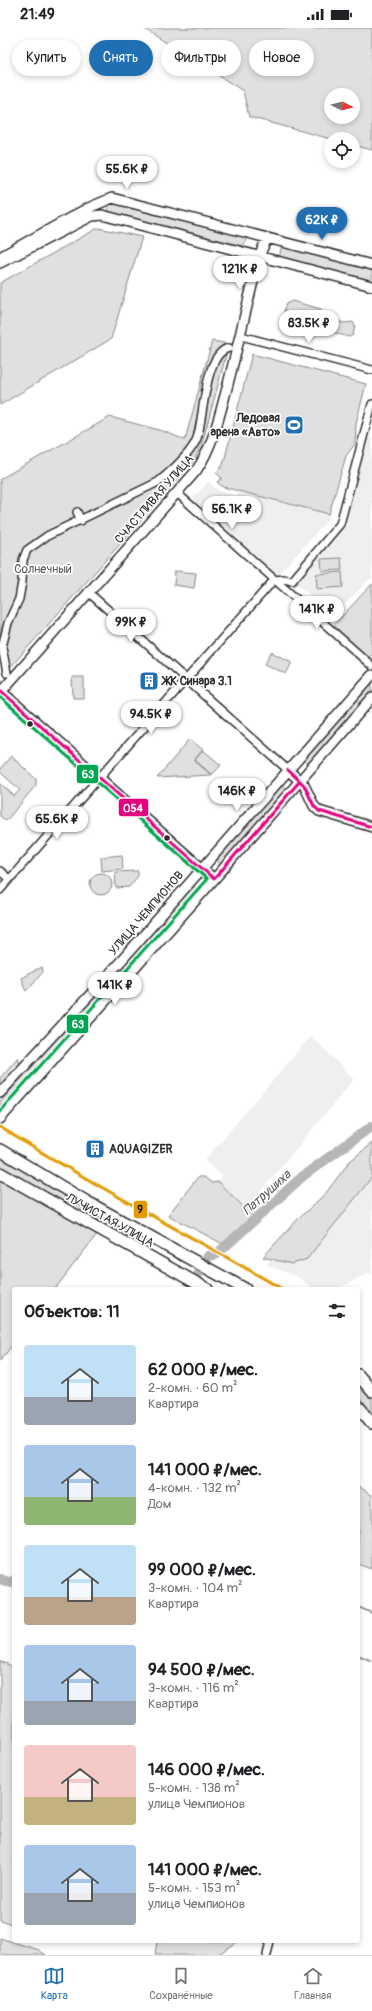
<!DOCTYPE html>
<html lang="ru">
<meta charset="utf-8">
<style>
body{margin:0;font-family:Pangolin,sans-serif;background:#f6f6f6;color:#202124;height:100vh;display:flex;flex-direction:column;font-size:15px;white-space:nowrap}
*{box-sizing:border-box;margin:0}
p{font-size:13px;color:#757577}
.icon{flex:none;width:22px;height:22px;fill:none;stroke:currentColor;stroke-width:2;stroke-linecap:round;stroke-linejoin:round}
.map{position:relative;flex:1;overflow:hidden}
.details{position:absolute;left:12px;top:1259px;width:348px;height:656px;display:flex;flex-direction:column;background:#fff;border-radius:4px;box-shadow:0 2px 6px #0003}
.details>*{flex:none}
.hud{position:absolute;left:12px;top:12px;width:348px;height:36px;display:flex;gap:8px}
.needle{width:26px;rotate:96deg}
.controls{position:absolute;left:324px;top:60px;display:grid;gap:8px}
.controls a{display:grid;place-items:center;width:36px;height:36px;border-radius:50%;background:#fff;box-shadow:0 2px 6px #0003;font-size:20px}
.price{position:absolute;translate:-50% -34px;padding:0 9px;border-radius:14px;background:#fff;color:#222;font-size:13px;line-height:26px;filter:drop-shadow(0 1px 2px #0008)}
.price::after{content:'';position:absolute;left:50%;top:24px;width:12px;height:9px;margin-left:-6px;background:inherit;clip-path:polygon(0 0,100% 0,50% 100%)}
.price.active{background:#1f6fb2;color:#fff}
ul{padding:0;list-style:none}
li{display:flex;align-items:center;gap:12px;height:100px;padding:0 12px}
li span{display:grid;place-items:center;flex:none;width:112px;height:80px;border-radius:4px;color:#555}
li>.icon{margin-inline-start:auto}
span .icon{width:48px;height:48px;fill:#fffc;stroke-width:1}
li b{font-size:17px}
h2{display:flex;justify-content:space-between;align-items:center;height:48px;padding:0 12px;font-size:17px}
.chip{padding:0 14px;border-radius:18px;background:#fff;box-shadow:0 2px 6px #0003;font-size:14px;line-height:36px}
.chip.active{background:#1f6fb2;color:#fff}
.status{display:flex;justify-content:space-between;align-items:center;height:28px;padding:0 20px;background:#fff;direction:ltr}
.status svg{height:11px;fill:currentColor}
.tabs{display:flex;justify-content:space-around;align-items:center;height:56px;border-top:1px solid #e0e0e0;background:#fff;font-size:11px;color:#757577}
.tabs a{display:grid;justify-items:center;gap:2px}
.tabs .active{color:#1f6fb2}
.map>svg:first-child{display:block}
</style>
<div class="status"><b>21:49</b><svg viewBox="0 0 49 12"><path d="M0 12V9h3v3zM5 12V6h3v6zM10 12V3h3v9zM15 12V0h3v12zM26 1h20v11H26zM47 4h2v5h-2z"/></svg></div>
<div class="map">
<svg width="372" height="1927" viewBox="0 0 372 1927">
<rect width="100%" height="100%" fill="#fff"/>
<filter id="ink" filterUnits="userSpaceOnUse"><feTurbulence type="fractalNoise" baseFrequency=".025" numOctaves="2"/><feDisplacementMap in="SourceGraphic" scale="8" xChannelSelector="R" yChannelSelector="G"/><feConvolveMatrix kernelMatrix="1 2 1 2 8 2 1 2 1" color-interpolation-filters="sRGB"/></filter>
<g filter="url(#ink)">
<!-- built -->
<path fill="#efefef" d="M368,409L372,410V551H369L334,588L295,554L345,498L361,422L365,420Z
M208,454L219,463L237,468L238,463L329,486L328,492L276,549L189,474Z
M311,1008L354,1051L246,1181L218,1154L222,1147L204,1133Z
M372,1127V1246L368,1245L337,1261H314L298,1249L266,1237Z"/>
<!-- green -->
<path fill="#e0e0e0" stroke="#868686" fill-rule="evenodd" d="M143,0H372V122L353,117V111H331L249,89L243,63ZM331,67H353V89H331Z
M110,174L247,207L243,221L109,184L107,177Z
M98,200L142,209L111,311L0,377V255Z
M282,217L372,241V255L279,230Z
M292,273L321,281L326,290L344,295L353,294L355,298L353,307L349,309L286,291L283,287L286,276Z
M212,313L229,316L202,416L194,433L6,644L0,632V451L110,389L163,403L185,412Z
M252,326L366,356L356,395L355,416L346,428L329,486L223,459L217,454L222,450L216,445L223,437Z
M341,530L342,542L322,543L321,531Z
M175,543L196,545L194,560L174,557Z
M342,544L343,559L317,561L316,546Z
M372,556V627L368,631L331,600Z
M271,624L292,634L286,646L265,636Z
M72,649H84V670H73Z
M372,653V666L310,738L304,732Z
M190,711L203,722L194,732L211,747L157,750Z
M203,722L221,737L212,747L195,732Z
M11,728L36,751V757L6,793L0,788V755L14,768L20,762L0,744V741Z
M281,757L288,763L222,837L215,831Z
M122,827L123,841L102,843L101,829Z
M138,843V848L129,859L116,860L115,844Z
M90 856a11 11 0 1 1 22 0a11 11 0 1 1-22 0Z
M192,857L199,863L132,939L126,934Z
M123,937L129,943L0,1085V1074Z
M42,939L43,944L26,963L21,950Z
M18,1029L20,1037L0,1059V1050Z
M372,1115V1149L307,1231L292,1236L263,1229L297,1192L326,1165L349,1134Z
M0,1129L56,1162L136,1206L137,1211L79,1183L0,1140Z
M198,1149H204L212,1155L218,1154L254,1189L223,1216L168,1187Z
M0,1150L97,1206L55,1261H14V1315L0,1333Z
M358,1356L372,1372V1390L358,1373Z
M358,1458L372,1467V1541L358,1536Z
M0,1633L14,1639V1897L0,1892Z
M0,1910L39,1922L46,1927H0Z
M157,1913H239L217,1927H155Z"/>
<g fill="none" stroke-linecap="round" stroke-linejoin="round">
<!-- stream -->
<path stroke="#7e7e7e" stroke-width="1.5" d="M358,1579L372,1585
M358,1627L372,1633"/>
<!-- river -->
<path stroke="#b6b6b6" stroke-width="10" d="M195,1261L198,1247L208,1228L217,1226L303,1148L372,1098
M0,1551L11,1555L14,1552"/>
<defs>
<path id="street" d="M241,308L372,342
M177,465L372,638
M77,484L81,493
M88,564L288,742
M7,645L2,619L8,595L19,571L22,554L23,532L27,522L47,508L158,454C170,444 192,425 197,410C204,391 204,325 229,320
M0,843L9,851
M0,862L274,552L284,551L292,553L340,496L372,376
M267,1927L270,1913"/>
<path id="secondary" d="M0,229L86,181L112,170L372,237
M0,235L92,188L102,187L372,258
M1,663L214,851
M0,665L196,443C213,418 219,389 227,360C238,317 248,273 259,229L267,210
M288,742L304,757L314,778L319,783L372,799
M0,1065L121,933L372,647
M0,1091L203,864L372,670"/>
<path id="primary" d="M0,1122L87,1174L245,1261
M0,1145L207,1261
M358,1347L372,1363
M358,1378L372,1395"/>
</defs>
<!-- street casing -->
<use href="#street" stroke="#2b2b2b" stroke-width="10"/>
<!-- secondary casing -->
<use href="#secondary" stroke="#2b2b2b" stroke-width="12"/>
<!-- primary casing -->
<use href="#primary" stroke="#2b2b2b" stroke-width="14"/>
<!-- street -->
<use href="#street" stroke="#fff" stroke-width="7"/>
<!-- secondary -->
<use href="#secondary" stroke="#fff" stroke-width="9"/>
<!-- primary -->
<use href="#primary" stroke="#fff" stroke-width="11"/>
<defs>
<path id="bus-1" d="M0,662L214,851L300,753
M288,742L304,757L314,778L319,783L372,799"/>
<path id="bus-2" d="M0,669L207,851L0,1083"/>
</defs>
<!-- bus-1 casing -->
<use href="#bus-1" stroke="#fff" stroke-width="6"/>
<!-- bus-2 casing -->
<use href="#bus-2" stroke="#fff" stroke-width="6"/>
<!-- bus-1 -->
<use href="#bus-1" stroke="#e5007d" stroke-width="3"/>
<!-- bus-2 -->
<use href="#bus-2" stroke="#00a651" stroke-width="3"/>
<defs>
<path id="tram-1" d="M0,1099C92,1157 188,1206 282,1261"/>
</defs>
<!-- tram-1 casing -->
<use href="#tram-1" stroke="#fff" stroke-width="6"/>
<!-- tram-1 -->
<use href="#tram-1" stroke="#e39a04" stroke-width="3"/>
</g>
</g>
<!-- icons -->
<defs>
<symbol id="stadium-square" viewBox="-11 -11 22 22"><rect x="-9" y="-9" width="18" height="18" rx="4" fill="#1f6fb2" stroke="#fff"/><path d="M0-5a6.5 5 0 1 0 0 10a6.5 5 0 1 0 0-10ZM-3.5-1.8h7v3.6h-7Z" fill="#fff"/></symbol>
<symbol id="building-square" viewBox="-11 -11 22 22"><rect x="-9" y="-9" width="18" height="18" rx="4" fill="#1f6fb2" stroke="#fff"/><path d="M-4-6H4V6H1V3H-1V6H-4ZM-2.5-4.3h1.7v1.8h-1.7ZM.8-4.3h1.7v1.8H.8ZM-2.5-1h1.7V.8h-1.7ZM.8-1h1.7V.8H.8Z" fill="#fff"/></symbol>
</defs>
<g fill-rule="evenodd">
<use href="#stadium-square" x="283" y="386" width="22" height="22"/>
<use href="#building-square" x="138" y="642" width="22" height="22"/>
<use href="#building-square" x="84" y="1110" width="22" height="22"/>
</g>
<!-- markers -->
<g fill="#2b2b2b" stroke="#fff" stroke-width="1.5">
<circle cx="30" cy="696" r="3.5"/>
<circle cx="167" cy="810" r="3.5"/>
</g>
<g text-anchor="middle" stroke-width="3.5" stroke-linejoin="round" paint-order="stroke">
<!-- poi labels -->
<g font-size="12" font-weight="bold" fill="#2b2b2b" stroke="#fff" text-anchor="start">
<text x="280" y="394" text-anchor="end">Ледовая<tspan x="280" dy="14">арена «Авто»</tspan></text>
<text x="163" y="657">ЖК Синара 3.1</text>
<text x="109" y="1125">AQUAGIZER</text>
</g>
<!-- street labels -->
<g font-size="12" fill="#2b2b2b" stroke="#fff">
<text transform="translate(154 471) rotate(-49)" y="4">СЧАСТЛИВАЯ УЛИЦА</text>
<text transform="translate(146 885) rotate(-49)" y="4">УЛИЦА ЧЕМПИОНОВ</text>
<text transform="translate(110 1192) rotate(29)" y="4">ЛУЧИСТАЯ УЛИЦА</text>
</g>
<!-- park labels -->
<g font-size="12" fill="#585858" stroke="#fff">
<text x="43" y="545">Солнечный</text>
</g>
<!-- water labels -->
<g font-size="13" font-style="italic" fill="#5c5c5c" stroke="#fff">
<text transform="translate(266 1164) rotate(-42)" y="5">Патрушиха</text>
</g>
</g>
<g stroke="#fff" stroke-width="1.5">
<rect x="76" y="736" width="23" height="20" rx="4" fill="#00a651"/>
<rect x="118" y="770" width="31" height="19" rx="4" fill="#e5007d"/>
<rect x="66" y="986" width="23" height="20" rx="4" fill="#00a651"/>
<rect x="133" y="1172" width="15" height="19" rx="4" fill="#e39a04"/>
</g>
<g font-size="11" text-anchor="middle" font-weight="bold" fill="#fff">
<text x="88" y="750">63</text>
<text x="133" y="784">054</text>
<text x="78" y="1000">63</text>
</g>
<g font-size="11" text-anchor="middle" font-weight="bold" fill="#111">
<text x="140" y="1185">9</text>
</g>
</svg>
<div class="controls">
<a><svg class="needle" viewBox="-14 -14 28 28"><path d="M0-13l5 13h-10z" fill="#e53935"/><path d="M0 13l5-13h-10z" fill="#757577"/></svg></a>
<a><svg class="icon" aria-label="locate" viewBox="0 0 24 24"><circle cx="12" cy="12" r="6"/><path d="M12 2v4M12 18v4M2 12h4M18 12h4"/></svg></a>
</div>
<b class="price" style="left:127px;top:162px">55.6K ₽</b>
<b class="price active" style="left:322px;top:213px">62K ₽</b>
<b class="price" style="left:240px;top:262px">121K ₽</b>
<b class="price" style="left:309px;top:316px">83.5K ₽</b>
<b class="price" style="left:232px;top:502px">56.1K ₽</b>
<b class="price" style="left:317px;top:602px">141K ₽</b>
<b class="price" style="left:131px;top:615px">99K ₽</b>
<b class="price" style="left:151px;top:707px">94.5K ₽</b>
<b class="price" style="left:237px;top:784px">146K ₽</b>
<b class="price" style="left:57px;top:812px">65.6K ₽</b>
<b class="price" style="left:115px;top:978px">141K ₽</b>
<div class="hud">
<a class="chip">Купить</a>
<a class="chip active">Снять</a>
<a class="chip">Фильтры</a>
<a class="chip">Новое</a>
</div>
<section class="details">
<h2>Объектов: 11<svg class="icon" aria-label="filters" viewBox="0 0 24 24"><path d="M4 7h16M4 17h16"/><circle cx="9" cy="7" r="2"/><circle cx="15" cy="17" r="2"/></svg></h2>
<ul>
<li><span style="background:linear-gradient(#bfe0f5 65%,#9aa5b1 0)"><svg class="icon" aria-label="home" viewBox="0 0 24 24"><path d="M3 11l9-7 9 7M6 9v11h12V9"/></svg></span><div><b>62 000 ₽/мес.</b><p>2-комн. · 60 m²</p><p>Квартира</p></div></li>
<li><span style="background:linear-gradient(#a9c7e8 65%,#8fb573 0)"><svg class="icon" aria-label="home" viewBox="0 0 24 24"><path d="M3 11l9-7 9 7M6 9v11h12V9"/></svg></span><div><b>141 000 ₽/мес.</b><p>4-комн. · 132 m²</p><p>Дом</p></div></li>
<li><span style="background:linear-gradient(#bfe0f5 65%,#b9a48a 0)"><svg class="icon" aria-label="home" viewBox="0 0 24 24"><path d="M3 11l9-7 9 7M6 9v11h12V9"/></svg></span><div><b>99 000 ₽/мес.</b><p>3-комн. · 104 m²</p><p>Квартира</p></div></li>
<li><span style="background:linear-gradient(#a9c7e8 70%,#9aa5b1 0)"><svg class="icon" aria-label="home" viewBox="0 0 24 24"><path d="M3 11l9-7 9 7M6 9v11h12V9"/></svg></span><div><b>94 500 ₽/мес.</b><p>3-комн. · 116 m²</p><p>Квартира</p></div></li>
<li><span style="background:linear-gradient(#f6c9c9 65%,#c2b280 0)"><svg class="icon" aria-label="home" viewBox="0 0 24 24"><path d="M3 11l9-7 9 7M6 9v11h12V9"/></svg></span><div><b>146 000 ₽/мес.</b><p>5-комн. · 138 m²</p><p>улица Чемпионов</p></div></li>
<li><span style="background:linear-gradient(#a9c7e8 60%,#9aa5b1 0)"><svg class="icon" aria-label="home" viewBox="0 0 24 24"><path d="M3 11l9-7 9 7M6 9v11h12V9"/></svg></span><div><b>141 000 ₽/мес.</b><p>5-комн. · 153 m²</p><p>улица Чемпионов</p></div></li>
</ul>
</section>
</div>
<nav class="tabs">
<a class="active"><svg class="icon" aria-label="map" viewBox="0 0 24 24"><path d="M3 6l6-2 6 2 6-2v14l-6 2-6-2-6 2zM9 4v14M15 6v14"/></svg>Карта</a>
<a><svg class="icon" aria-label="saved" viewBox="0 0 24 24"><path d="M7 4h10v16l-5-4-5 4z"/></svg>Сохранённые</a>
<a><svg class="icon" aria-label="home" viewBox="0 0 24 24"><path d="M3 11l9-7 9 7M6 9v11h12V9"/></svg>Главная</a>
</nav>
